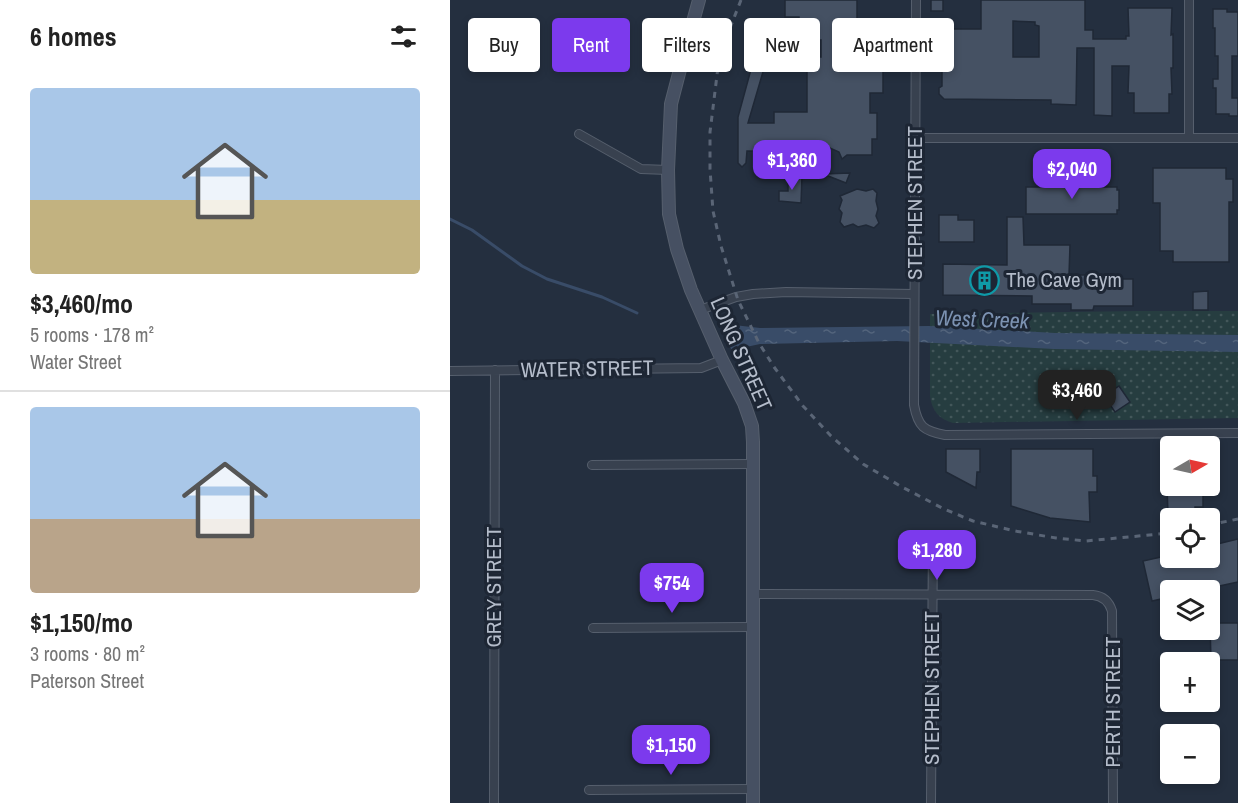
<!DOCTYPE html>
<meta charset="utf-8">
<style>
body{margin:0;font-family:"Archivo Narrow",sans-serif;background:#f6f6f6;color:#222;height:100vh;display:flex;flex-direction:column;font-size:22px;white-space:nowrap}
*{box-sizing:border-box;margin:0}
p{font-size:20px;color:#767676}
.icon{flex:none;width:33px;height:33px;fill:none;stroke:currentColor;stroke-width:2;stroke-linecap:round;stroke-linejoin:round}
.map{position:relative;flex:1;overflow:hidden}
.side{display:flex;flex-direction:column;background:#fff;width:450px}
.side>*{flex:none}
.hud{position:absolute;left:18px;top:18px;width:570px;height:54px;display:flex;gap:12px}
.needle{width:39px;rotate:81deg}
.fabs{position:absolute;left:710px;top:436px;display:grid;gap:12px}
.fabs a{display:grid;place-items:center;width:60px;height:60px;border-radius:6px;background:#fff;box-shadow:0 3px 9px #0003;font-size:30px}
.price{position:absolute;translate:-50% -51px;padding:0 14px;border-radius:12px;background:#7c3aed;color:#fff;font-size:20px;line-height:39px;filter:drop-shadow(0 2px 3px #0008)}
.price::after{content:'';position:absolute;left:50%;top:36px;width:18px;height:14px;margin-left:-9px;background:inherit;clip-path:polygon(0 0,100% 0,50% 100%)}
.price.current{background:#222;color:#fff}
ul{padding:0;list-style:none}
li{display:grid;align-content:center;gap:12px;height:318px;padding:0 30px}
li+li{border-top:2px solid #e0e0e0}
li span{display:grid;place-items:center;height:186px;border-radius:6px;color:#555}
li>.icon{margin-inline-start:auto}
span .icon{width:108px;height:108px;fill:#fffc;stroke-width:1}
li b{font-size:26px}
h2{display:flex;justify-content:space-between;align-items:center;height:72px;padding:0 30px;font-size:26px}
.tag{padding:0 21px;border-radius:6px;background:#fff;box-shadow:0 3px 9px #0003;font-size:21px;line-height:54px}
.tag.current{background:#7c3aed;color:#fff}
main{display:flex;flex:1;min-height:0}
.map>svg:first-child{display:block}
</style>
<main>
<section class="side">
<h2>6 homes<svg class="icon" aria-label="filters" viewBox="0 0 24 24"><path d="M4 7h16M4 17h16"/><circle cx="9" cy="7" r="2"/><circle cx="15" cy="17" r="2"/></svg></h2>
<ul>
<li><span style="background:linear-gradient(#a9c7e8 60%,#c2b280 0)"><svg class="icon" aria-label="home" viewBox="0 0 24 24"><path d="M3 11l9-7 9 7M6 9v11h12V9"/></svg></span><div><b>$3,460/mo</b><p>5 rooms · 178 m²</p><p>Water Street</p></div></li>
<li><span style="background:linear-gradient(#a9c7e8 60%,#b9a48a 0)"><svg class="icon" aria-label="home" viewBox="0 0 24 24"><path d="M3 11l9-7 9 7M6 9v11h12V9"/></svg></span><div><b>$1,150/mo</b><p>3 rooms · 80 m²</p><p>Paterson Street</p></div></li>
</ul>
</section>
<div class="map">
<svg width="788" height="803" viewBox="0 0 788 803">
<defs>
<pattern id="park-dots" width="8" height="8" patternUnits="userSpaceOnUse" patternTransform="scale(1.5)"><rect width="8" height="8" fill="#263d40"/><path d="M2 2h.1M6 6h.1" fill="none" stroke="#43575a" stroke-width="1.8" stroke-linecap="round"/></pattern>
<pattern id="water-ripples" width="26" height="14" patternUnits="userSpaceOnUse" patternTransform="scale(1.5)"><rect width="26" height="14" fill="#394c68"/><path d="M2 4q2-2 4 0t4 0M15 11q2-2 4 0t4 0" fill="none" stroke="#53647c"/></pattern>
</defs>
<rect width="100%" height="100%" fill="#242f3f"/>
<!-- park -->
<path fill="url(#park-dots)" d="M689,311H788V418L503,423C489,419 482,411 480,396V314Z"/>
<!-- water -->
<path fill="url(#water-ripples)" d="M275,324L310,328L479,326L605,333L788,335V352L604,349L447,341L310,344L282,350L277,343L271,327Z"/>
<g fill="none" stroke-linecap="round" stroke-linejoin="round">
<!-- stream -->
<path stroke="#394c68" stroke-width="3" d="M0,219L22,230L72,266L97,279L152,297L187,313"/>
</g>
<!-- building -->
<path fill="#455163" stroke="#1f2836" stroke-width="1.5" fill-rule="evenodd" d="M335,0H407V37L401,44V47H399V68L433,69V93H420V113H427V139H422V155H397L392,159L389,152L380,148L375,150L361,146V152L297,151L296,163L292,167L288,163V117L303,62L315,65L298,123H324V112H357V57H371V40H349V17H335Z
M481,0H493V11H481Z
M531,0H635V30H643V39H676V36H679L678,8H722L721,35L723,34V68H721L722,94H719V113H684V93H678L679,66H662V116L644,115V48H627L626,105L601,104V100L494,99L489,94V88L492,86V56H496V29H531ZM563,21L585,22V25L589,26V57H563Z
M763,9H777V12H788V56H782V98H788V116H779V114H766V88H763V79H768V56H765V28H763Z
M27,43L48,44V64L27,63Z
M703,168H776V179H783V202H779V262H723V251H710V203H703Z
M400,173L396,183L373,174Z
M338,176H352L351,203L329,201V191H338Z
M576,187H667V190H669V210H667V214H576Z
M407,189L416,191L423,189L427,193L426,201L428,209L426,216L429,223L424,228L416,225L408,227L403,224L394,227L390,222L392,213L389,209L392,200L390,196Z
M489,215H508V220H524V242H489Z
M557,217H573L574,245H620L619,275H667L666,279H683V306H644L643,310H621V304H582V296L493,295V264L557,265Z
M758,291V310H743V292Z
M669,386L680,402L665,412L654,396Z
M496,449H530V472H527L526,488L496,472Z
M561,449H643V476H647V492H639L640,522L600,518L561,506Z
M717,486H753V507H745V510L718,514Z
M788,539V582L746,591H720V597L702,601L693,561L720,555V558H759V546Z
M767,623H788V660H761L760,625H767Z"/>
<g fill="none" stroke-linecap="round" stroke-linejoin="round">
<defs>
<path id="street" d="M466,0L464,405C468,427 474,431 495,435L788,433
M129,134L191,169L218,170
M465,138H788
M739,138V0
M250,310L286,297L303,294L336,292L464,294
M0,371L251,368L272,360
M142,465L303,464
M303,594L643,595C653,596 659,601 662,611L663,803
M143,628L302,627
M139,790L303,789
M44,803L45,370
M481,803L483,537"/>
<path id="secondary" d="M249,0L233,58L221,104L218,170L219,214L227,249L241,290L272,360L294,403L302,426L303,442V803"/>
</defs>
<!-- street casing -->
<use href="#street" stroke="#565f6d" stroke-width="10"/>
<!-- secondary casing -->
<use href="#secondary" stroke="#565f6d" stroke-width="14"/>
<!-- street -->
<use href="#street" stroke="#38414f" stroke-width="8"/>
<!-- secondary -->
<use href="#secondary" stroke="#465062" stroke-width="12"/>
<!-- rail -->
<path stroke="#5a6576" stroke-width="3" stroke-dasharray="6 6" stroke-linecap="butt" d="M291,0L280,28L268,67L260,132V169L263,211L271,246L288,300L309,343L324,367L353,406L381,436L413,464L452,487L494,509L523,521L565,531L606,538L636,541L720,533
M759,525L788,519"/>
</g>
<!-- icons -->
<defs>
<symbol id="building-ring" viewBox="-11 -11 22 22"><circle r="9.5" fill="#1d2634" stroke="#0f9aa8" stroke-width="1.5"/><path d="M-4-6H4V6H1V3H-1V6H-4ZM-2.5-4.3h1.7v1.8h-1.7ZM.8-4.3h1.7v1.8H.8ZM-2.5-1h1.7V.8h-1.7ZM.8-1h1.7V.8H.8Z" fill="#0f9aa8"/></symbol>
</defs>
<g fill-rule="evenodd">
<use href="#building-ring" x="518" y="264" width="33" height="33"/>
</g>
<g text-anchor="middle" stroke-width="6" stroke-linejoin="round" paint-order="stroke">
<!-- street labels -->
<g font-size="21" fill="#b4bcca" stroke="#1d2634">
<text transform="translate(465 203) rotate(-90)" y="7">STEPHEN STREET</text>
<text transform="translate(291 354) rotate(66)" y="7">LONG STREET</text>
<text transform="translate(137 369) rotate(-1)" y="7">WATER STREET</text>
<text transform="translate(44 587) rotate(-90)" y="7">GREY STREET</text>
<text transform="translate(482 688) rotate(-90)" y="7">STEPHEN STREET</text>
<text transform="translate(663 702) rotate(-90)" y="7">PERTH STREET</text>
</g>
<!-- poi labels -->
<g font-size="21" fill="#b4bcca" stroke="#1d2634" text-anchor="start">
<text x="556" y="287">The Cave Gym</text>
</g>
<!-- water labels -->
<g font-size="22" font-style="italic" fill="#7c92b2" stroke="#1d2634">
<text transform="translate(532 319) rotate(2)" y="8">West Creek</text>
</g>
</g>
</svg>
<div class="fabs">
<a><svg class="needle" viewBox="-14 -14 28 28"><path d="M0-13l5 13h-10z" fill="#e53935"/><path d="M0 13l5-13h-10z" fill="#767676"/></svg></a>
<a><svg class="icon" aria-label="locate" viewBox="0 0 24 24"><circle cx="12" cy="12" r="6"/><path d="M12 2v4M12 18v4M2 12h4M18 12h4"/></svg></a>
<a><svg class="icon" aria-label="layers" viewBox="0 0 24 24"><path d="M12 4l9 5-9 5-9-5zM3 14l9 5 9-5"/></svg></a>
<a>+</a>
<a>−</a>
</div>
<b class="price" style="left:342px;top:191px">$1,360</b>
<b class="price" style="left:622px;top:200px">$2,040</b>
<b class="price current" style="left:627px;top:421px">$3,460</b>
<b class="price" style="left:487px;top:581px">$1,280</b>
<b class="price" style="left:222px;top:614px">$754</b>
<b class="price" style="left:221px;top:776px">$1,150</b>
<div class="hud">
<a class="tag">Buy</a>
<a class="tag current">Rent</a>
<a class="tag">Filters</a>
<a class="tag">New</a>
<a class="tag">Apartment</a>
</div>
</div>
</main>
